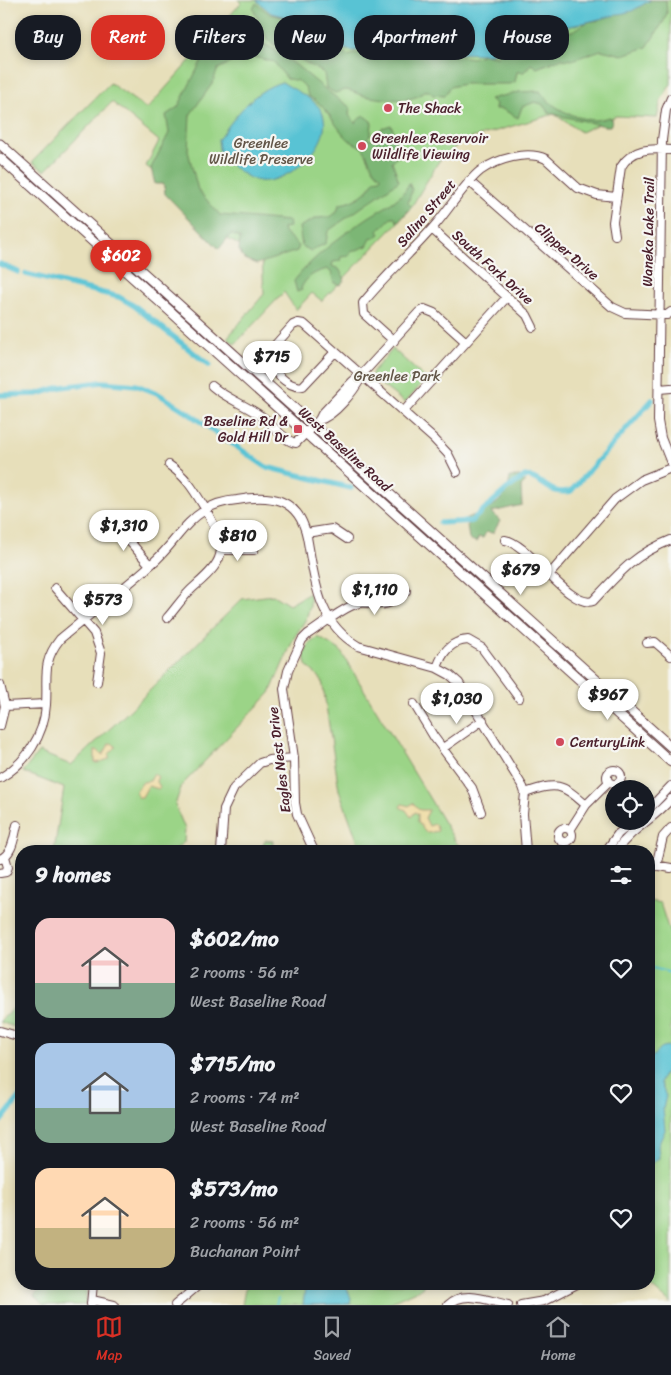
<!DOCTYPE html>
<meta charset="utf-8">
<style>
body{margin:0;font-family:Sriracha,sans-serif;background:#20242c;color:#f1f3f6;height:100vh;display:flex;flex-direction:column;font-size:19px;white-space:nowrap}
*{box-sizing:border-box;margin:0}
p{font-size:16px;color:#9ea1a6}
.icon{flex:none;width:28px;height:28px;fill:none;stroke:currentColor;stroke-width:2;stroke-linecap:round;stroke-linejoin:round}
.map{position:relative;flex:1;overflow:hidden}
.panel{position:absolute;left:15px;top:845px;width:640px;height:445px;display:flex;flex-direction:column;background:#171b24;border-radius:20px;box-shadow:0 2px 8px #0003}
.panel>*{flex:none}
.guide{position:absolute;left:15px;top:15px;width:641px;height:45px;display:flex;gap:10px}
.controls{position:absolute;left:605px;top:780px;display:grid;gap:10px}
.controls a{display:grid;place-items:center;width:50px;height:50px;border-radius:50%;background:#171b24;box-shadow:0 2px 8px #0003;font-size:25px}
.price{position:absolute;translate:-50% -42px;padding:0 11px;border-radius:18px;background:#fff;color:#222;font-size:16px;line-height:32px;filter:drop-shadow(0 1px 2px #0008)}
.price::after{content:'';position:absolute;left:50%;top:30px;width:15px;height:11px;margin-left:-8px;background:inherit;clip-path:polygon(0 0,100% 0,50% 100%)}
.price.current{background:#d93025;color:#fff}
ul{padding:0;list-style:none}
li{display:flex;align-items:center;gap:15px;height:125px;padding:0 20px}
li span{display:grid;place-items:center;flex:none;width:140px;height:100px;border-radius:15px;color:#555}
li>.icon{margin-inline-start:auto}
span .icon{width:60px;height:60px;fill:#fffc;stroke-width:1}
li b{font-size:21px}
h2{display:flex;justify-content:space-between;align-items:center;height:60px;padding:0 20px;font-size:21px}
.chip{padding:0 18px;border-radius:20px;background:#171b24;box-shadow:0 2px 8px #0003;font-size:18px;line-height:45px}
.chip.current{background:#d93025;color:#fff}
.tab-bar{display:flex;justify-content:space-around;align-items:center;height:70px;border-top:1px solid #363941;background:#171b24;font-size:14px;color:#9ea1a6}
.tab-bar a{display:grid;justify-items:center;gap:2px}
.tab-bar .current{color:#d93025}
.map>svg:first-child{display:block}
</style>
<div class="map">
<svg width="671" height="1305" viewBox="0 0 671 1305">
<rect width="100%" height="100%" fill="#f6f6f2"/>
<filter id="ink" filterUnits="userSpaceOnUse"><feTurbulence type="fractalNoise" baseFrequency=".02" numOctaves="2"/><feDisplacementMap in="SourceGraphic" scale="10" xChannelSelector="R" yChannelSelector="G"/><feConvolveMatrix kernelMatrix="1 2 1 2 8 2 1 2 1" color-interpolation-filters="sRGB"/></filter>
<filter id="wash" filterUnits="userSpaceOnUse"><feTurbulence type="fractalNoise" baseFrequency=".0096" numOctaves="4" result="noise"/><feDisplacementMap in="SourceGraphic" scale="20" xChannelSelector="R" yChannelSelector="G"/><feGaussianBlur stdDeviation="1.12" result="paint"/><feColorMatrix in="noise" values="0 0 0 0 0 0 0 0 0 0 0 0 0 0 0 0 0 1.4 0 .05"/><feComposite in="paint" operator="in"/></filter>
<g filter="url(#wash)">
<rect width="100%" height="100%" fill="#e7dfba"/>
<!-- green -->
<path fill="#9bd487" stroke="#727a59" d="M238,0H671V84L661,100L657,118L616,116L581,132L554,114L462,141L439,161L409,211L322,301L312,293L296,310L284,292L235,344L227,338L264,294L262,258L228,239L193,211L168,182L146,166L159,141L112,102L45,171L32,162L110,83L147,109L241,3Z
M393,349L426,379L405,403L371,377L373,371Z
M310,593V606L306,619L294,638L270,693L182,785L175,805L185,829L184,842L174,851H54L64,788L23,772L39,752L71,765L130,710L242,599L273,595L289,605Z
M318,637L340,650L457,844L471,851H361L339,790L322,680L306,665L304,654L309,644Z
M265,840L273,841L272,851H260Z
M649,901L660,903L671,937V1304L648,1284Z
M21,1001V1029L0,1022V1021Z
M45,1284H87L85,1305H44L34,1296Z
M246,1284H424L422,1288L385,1305H242Z"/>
<!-- forest -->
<path fill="#7cb674" stroke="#636a50" d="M647,0H666L667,13L664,21L647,47L623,55L601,50L572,60L560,59L537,68L531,64L524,72H517L515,82L509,84H464L450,87L444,96L433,95L429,91H424C416,104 380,99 365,96C359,95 353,91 347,90C343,90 339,92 335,93L326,88L324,73L268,41L253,9L256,3L270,14L297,20L319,45L333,53L337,49L347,56L359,53L360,50H376L380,55L425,47L428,51L472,58L485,54L498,56C513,38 546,36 568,32C580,30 585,19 597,21L607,12Z
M260,42C294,58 318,87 350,107L349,115L355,123L363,115L372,122L371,134L367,138L371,140L382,128L391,125L394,132L399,136L395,140L399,156L392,161L399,181L328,231L326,243L311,251L302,246L299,227L317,218L329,217L336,213L340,204C354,202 369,193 374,180L380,179L381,176C371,170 370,159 364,150C359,144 353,144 348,139C333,125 328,106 308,96C306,83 299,80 287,79L274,62L245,55L218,69L212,84L190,115L188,151L198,190L220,215L289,221L290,227L283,228L284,232L299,246L297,251L257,264L244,259L239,250L240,238L231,234L219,249L165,194L164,184H155L151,168L169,133L166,115L178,107L204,56L220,57L224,49L232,51L240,46Z
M540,91C550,107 575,119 594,120C599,120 605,118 610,117L612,122L610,126H605L549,113L542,104L535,102L522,107L518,118L502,109H495L496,104L490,99L519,92Z
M409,183L412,190L408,203L412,207L397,222L395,217H392L378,231L380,234L374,238L372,237L367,246L351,252L349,256L341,257L340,261L333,262L332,266L339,269L345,279L340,285L334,283L331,272L327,269C314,273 308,275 301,288L302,290L297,292L294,281C310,260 340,236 363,221C378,210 402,201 409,183Z
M520,476L525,483L521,487L522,505L492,512L500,521L493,533L486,532L483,538L479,537L476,542L469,539L466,518C479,514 499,506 506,492C509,488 509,481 510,477Z"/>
<!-- sand -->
<path fill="#eeda9e" stroke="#9c7c64" d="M112,743L116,747L109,754V759L97,763L95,762V751L97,750L103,755L109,744Z
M154,774L158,777L156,780L160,787L159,789L148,786L142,797H138L136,791L143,782L150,781Z
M413,803L420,810H429L425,818L429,826L435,824L438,831L427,833L418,822V814L415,812L411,817L406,810L400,807L402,804L409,806Z"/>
<!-- water -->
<path fill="#59c3d4" stroke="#527180" d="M256,0H651L632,11L563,28L490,54L439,53L407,46L383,53L374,48L354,51L319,45L297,20L271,13Z
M282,82C294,90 316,99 322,112C336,143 288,185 259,181C244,178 232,165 220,156L218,140C235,117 253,90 282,82Z
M668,1046L671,1049V1062L660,1082L666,1096L663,1109L665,1130L658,1146L659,1158L649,1165V1060L662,1047Z
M311,1284H345L351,1298L350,1304L303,1305L305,1289Z"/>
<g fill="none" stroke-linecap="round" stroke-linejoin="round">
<!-- stream -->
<path stroke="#59c3d4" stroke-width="2" d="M649,967L671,973
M280,1292L283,1284
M276,1305L278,1298"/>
<!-- canal -->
<path stroke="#59c3d4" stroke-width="5.5" d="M0,264L18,272
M26,274L119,297L136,307L209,365
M0,395L37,394L61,387L102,382L136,385L157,393L181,408L266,467L351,488
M440,523L471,521L507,489L525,476C544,478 547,496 571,491L652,400
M0,1122L21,1096"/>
</g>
</g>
<g filter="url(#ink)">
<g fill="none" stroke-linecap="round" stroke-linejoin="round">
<defs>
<path id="minor" d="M671,98L666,110L662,140L658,421L661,438L671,463
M469,181L612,307L625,313L667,315L671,312
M432,229L527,315L533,327
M615,235L613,222L621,167C632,148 651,148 671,150
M394,341L364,314L363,303C386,275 413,251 436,224C449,209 466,182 480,171C497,159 527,150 546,159L578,188L597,195L616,197
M335,352L303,386C289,390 265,366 268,353L293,325L298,323L304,324L434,439L448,454L457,472
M212,386C228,400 249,406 265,419C274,426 284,441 296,443L319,420L322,414L353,381L366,370L419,312L424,309L434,313L466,342
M659,389L671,388
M404,411L507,297
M319,420C335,416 354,391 362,376
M111,527L131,543L149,564
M306,533L332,529L347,539
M505,540C529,543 569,609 593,601C619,573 635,554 671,540
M222,550H254
M549,575L615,499L641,480L671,468
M55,588L94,633L101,653L97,682
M167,618C176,608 184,595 195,586C229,557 226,547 206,510C195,492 187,477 169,465
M647,643L655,642L671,656
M437,668C442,653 450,641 468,640L482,648L519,698
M0,685L5,706L0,726
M414,704L434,737L472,788L481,812
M5,706L46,704
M443,748L483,720
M607 777a7 7 0 1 1 14 0a7 7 0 1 1-14 0Z
M0,778C26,763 44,736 46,705C48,677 41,663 60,639C92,612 127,587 157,559C174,543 185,522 205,510C214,504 226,501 237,500C271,494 299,498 307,537C315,580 317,622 358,646L437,668L450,675L459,683L523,787L525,793L523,814L526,851
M525,793C557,782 561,783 586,805
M646,812L671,786
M558 835a7 7 0 1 1 14 0a7 7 0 1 1-14 0Z
M570,830L586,805L609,782
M221,851L224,809L234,788L260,763L269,760L294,758
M314,851L297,814L295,803L294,758L284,689L288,671L302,640L308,634C322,625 336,613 351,606C374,595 378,617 406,591
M606,851L618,834L634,821
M616,851C630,830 654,819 671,799
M0,859C13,854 14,837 17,825
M649,864L671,868
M656,866L663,837L671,828
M0,873L6,872L8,867L5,857
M0,1031L21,1037
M92,1300L114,1305
M91,1304L93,1284
M175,1305L200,1284
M448,1305C464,1289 489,1301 508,1305
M521,1305L544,1301L577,1284"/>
<path id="major" d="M0,144L671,747
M0,158L671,762"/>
</defs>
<!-- minor casing -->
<use href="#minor" stroke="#623c40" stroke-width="10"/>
<!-- major casing -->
<use href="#major" stroke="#623c40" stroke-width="11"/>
<!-- minor -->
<use href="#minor" stroke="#fff" stroke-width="8"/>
<!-- major -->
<use href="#major" stroke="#fff" stroke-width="9"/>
</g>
</g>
<!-- markers -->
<g fill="#d1495b" stroke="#f6f6f2" stroke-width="2">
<circle cx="388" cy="108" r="5"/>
<circle cx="362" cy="146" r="5"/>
<rect x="293" y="424" width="10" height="10" rx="2.5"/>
<circle cx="560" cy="742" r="5"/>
</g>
<g text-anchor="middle" stroke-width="4.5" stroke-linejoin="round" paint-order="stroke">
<!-- poi labels -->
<g font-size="14" fill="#4a1f2b" stroke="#f6f6f2" text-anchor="start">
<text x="398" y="113">The Shack</text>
<text x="372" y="143">Greenlee Reservoir<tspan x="372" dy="16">Wildlife Viewing</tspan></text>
<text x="288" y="426" text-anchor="end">Baseline Rd &amp;<tspan x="288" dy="16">Gold Hill Dr</tspan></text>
<text x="570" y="747">CenturyLink</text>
</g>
<!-- park labels -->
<g font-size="14" fill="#625547" stroke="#f6f6f2">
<text x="261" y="148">Greenlee<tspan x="261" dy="16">Wildlife Preserve</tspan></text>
<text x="397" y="381">Greenlee Park</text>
</g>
<!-- street labels -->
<g font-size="14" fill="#4a1f2b" stroke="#f6f6f2">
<text transform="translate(426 213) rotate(-50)" y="5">Salina Street</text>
<text transform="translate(648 232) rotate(-89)" y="5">Waneka Lake Trail</text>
<text transform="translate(567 251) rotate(41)" y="5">Clipper Drive</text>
<text transform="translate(493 267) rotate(42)" y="5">South Fork Drive</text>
<text transform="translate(345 449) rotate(42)" y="5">West Baseline Road</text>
<text transform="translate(279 760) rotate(-97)" y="5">Eagles Nest Drive</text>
</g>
</g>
</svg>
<div class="controls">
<a><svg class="icon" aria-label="locate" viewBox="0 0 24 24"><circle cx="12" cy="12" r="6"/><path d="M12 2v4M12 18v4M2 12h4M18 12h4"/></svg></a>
</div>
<b class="price current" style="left:121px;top:282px">$602</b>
<b class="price" style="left:272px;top:383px">$715</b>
<b class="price" style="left:124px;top:552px">$1,310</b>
<b class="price" style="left:238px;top:562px">$810</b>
<b class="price" style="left:521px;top:596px">$679</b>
<b class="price" style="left:375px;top:616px">$1,110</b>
<b class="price" style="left:103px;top:626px">$573</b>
<b class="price" style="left:608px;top:721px">$967</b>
<b class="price" style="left:457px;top:725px">$1,030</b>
<div class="guide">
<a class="chip">Buy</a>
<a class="chip current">Rent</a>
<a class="chip">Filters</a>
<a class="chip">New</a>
<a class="chip">Apartment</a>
<a class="chip">House</a>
</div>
<section class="panel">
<h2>9 homes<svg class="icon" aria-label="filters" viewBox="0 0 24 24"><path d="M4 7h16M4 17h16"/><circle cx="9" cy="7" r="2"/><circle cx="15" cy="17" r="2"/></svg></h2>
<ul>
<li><span style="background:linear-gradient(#f6c9c9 65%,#7fa58c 0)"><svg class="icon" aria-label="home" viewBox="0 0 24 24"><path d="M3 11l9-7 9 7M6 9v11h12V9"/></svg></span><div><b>$602/mo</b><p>2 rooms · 56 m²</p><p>West Baseline Road</p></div><svg class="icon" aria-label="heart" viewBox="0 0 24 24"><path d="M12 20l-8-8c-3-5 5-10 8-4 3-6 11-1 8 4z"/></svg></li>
<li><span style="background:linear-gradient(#a9c7e8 65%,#7fa58c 0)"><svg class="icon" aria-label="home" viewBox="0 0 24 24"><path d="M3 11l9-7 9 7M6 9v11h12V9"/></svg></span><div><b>$715/mo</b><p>2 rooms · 74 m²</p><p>West Baseline Road</p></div><svg class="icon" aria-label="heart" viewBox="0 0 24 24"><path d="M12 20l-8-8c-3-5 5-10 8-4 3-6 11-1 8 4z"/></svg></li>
<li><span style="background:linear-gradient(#ffd9b3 60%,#c2b280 0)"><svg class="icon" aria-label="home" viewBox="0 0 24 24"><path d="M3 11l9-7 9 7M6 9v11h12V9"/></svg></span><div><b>$573/mo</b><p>2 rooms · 56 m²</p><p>Buchanan Point</p></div><svg class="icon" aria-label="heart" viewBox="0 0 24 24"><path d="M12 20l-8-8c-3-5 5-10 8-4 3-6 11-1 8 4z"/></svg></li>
</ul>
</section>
</div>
<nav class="tab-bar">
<a class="current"><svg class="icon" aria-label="map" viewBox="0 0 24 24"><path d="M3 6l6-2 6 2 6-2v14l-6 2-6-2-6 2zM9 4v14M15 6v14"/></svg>Map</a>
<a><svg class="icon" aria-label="saved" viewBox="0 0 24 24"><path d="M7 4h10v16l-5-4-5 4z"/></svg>Saved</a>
<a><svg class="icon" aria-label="home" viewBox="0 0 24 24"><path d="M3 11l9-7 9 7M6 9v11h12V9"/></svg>Home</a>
</nav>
